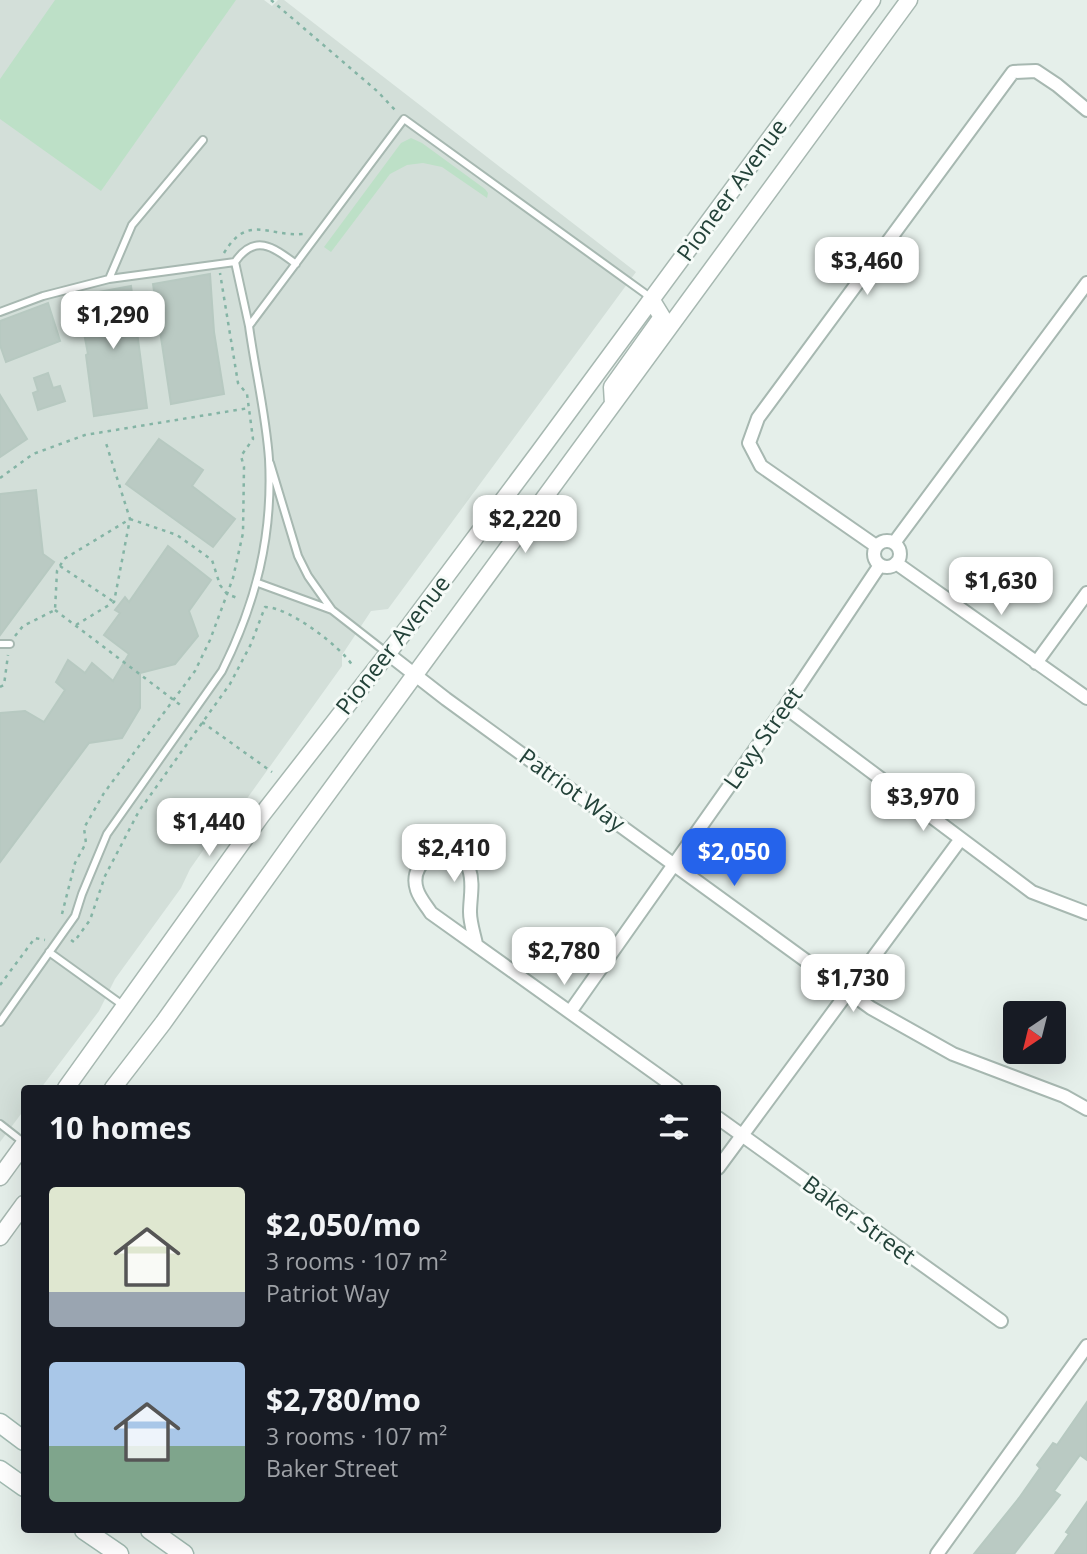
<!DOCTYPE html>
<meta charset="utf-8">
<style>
body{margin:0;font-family:"Open Sans",sans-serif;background:#20242c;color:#f1f3f6;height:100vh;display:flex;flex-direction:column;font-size:26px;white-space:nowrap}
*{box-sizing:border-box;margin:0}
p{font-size:23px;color:#9ea1a6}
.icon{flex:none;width:38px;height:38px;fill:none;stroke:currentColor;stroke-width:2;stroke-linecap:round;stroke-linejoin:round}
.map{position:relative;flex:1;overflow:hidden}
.side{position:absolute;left:21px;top:1085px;width:700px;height:448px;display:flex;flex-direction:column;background:#171b24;border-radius:7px;box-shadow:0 7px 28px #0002}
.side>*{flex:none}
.needle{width:46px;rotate:215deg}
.buttons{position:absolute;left:1003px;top:1001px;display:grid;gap:14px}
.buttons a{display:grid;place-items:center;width:63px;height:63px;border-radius:7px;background:#171b24;box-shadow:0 7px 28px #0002;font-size:35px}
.price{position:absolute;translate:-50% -60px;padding:0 16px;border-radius:14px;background:#fff;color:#222;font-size:23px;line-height:46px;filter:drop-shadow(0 2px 4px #0008)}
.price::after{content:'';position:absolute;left:50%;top:42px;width:21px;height:16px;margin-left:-10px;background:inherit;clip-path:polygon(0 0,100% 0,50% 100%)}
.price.current{background:#2563eb;color:#fff}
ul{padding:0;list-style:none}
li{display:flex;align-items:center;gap:21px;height:175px;padding:0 28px}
li span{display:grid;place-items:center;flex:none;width:196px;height:140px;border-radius:7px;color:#555}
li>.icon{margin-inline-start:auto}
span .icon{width:84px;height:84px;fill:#fffc;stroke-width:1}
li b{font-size:30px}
h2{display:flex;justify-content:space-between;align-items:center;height:84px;padding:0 28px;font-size:30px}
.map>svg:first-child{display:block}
</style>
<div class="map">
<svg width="1087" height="1554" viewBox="0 0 1087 1554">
<rect width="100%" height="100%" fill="#e5efea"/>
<!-- built -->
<path fill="#d3dfd9" d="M0,0H264L272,6L278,0H284L636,272L388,609L371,611L342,655V666L233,818L216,832L190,869L181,888L115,979L99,1011L41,1088H24V1110L0,1142Z"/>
<!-- green -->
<path fill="#bde0c7" d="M55,0H236L101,191L0,119V79Z
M411,138L422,143L485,189L488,193L487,198L442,167L423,163L407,165L390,174L331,252L324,247L401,143Z"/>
<!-- building -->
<path fill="#bacac3" stroke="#b7c9c1" stroke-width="2" d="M210,274L214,332L224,394L171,404L153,284Z
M131,286L147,408L94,416L86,355L88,354L77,296Z
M48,303L60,341L6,362L0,345V321Z
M48,373L53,388L60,386L65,401L38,410L33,393L38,391L34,378Z
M0,395L27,439L0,457Z
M159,439L203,470L192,486L235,519L213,547L126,484Z
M36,490L43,554L54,562L0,635V494Z
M168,546L211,580L189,611L198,636L175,664L140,673V708L122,738L89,743L0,862V713L25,711L44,722L65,690L56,682L68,660L85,673L92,663L113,681L129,654L104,635L120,613L115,610L125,597L129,602Z
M1087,1402V1460L1080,1455L1054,1491L1060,1495L1014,1554H974L1019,1498L1040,1468L1037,1465L1053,1443L1057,1445Z
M1087,1502V1554H1055L1069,1534L1066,1532Z"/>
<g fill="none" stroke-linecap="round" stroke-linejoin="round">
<defs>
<path id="service" d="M109,279L132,225L203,140
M0,312L43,296L109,279L235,262
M249,326L235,262C255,233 273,247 296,264
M270,463L298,556L308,576L332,610
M258,583L332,610L387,653
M0,644H10
M49,952L124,1006
M0,1022L75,916L82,894L107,834L222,671C256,603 273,536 269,459C266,415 255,370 249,326L404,119L650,297
M0,1124L23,1142"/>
<path id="minor" d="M874 554a13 13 0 1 1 26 0a13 13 0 1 1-26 0Z
M894,543L1087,283
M876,546L761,466L749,443L758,418L1013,72L1036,71L1057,85L1087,110
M896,563L1087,698
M387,653L446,699L871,1008L953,1054L1064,1096L1087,1109
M1036,663L1087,593
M785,707L1032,892L1087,913
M476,944C474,934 470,923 470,912C470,898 474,883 469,869C455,836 406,857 417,890C420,899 426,905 431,913L676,1088
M570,1012L785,707L880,565
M718,1118L1001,1321
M718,1168L960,840
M937,1554L1087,1346"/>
<path id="tertiary" d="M613,404L612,387L662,317L651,299
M66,1088L261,816L409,626L539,452L872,0
M113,1088L163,1023L296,837L909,0
M0,1177L24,1144
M0,1237L24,1204"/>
<path id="secondary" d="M0,1423L24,1441
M0,1470L24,1487
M84,1530L119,1554
M150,1530L184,1554"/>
</defs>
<!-- service casing -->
<use href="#service" stroke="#a7b8b1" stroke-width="10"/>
<!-- minor casing -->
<use href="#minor" stroke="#a7b8b1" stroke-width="16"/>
<!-- tertiary casing -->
<use href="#tertiary" stroke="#a7b8b1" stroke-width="19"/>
<!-- secondary casing -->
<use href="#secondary" stroke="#a2bbb2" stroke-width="21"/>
<!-- path -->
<path stroke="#84b4a5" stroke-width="2.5" stroke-dasharray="3.5 5" stroke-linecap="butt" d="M271,0L377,91L397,112
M224,253C248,213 268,237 303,234
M0,478L33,454L85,435L249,408
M60,566L114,602
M55,610L183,707
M76,625L114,602L130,519L105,440
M15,636L23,626L55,610L57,571L64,559L130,519L177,535L212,560L220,585L227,594L240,599
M0,687L4,685L8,655
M202,722L272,772
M62,914L75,863L86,843L84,828L104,793L195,671L210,640L233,578L243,533L244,467L241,456L253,439L247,394L238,383L220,273
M71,940L74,942L90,920L105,876L139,811L230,684L251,644L265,607C289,607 340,646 353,666
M0,985L35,938L45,940"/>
<!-- service -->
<use href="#service" stroke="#fff" stroke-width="6"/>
<!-- minor -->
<use href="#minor" stroke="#fff" stroke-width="12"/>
<!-- tertiary -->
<use href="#tertiary" stroke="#fff" stroke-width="16"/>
<!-- secondary -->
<use href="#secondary" stroke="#fff" stroke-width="18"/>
</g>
<g text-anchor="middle" stroke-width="6" stroke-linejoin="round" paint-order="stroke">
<!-- street labels -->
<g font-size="23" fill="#234239" stroke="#f6fbf8">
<text transform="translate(732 190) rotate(-54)" y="8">Pioneer Avenue</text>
<text transform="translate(393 645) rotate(-52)" y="8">Pioneer Avenue</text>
<text transform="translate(763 738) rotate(-55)" y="8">Levy Street</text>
<text transform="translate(572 790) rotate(36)" y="8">Patriot Way</text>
<text transform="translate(859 1220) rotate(36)" y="8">Baker Street</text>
</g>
</g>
</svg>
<div class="buttons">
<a><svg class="needle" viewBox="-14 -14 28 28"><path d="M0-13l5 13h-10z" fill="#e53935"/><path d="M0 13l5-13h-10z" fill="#9ea1a6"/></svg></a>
</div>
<b class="price" style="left:867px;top:297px">$3,460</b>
<b class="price" style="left:113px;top:351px">$1,290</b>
<b class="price" style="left:525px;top:555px">$2,220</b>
<b class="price" style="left:1001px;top:617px">$1,630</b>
<b class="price" style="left:923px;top:833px">$3,970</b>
<b class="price" style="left:209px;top:858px">$1,440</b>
<b class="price" style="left:454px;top:884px">$2,410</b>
<b class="price current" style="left:734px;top:888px">$2,050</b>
<b class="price" style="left:564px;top:987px">$2,780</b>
<b class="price" style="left:853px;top:1014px">$1,730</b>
<section class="side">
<h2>10 homes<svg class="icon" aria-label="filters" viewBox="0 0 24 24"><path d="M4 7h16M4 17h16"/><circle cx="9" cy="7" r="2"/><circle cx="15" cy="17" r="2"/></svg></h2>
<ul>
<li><span style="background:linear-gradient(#dfe7d0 75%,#9aa5b1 0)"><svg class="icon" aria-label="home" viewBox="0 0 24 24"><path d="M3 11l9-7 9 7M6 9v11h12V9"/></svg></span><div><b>$2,050/mo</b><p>3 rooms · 107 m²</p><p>Patriot Way</p></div></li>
<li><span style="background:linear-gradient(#a9c7e8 60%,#7fa58c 0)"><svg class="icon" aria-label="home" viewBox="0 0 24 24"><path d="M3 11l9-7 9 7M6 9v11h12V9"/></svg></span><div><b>$2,780/mo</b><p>3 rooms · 107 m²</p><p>Baker Street</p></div></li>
</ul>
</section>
</div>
